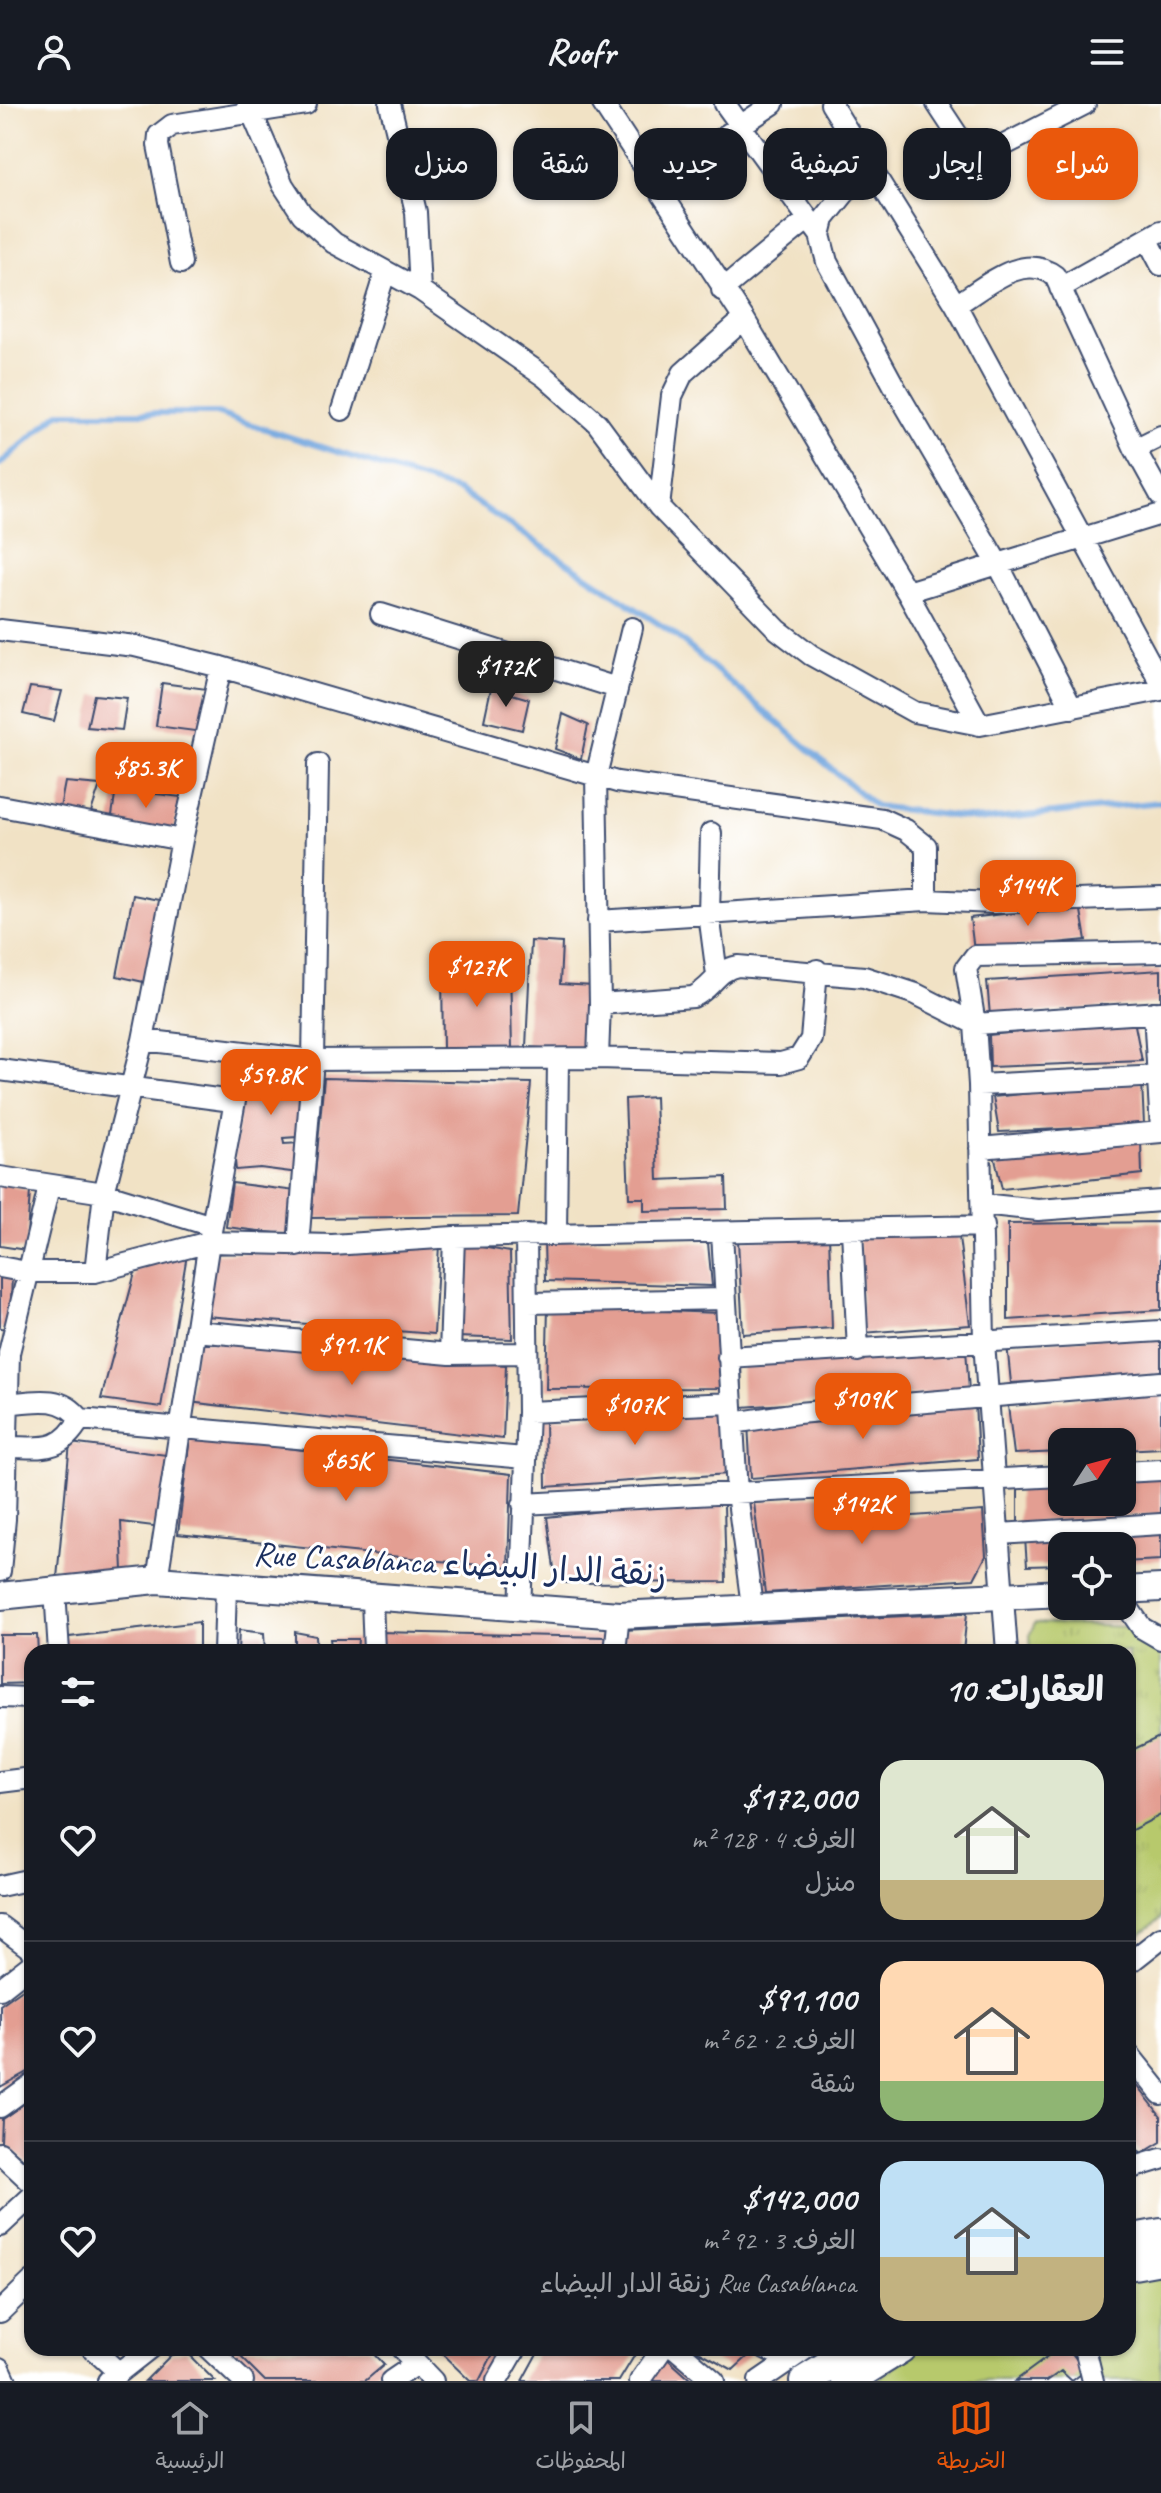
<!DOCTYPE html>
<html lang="ar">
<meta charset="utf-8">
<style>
body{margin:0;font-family:Caveat,"Playpen Sans Arabic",sans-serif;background:#20242c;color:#f1f3f6;direction:rtl;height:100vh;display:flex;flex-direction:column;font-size:30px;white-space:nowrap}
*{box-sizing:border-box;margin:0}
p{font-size:26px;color:#9ea1a6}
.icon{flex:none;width:44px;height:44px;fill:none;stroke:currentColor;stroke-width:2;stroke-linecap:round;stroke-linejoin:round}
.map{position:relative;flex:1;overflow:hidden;direction:ltr}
.sheet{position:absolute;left:24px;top:1540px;width:1112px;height:712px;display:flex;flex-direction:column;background:#171b24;border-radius:24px;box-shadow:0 2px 6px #0004;direction:rtl}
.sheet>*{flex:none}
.hud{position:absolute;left:24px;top:24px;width:1114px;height:72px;direction:rtl;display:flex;gap:16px}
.needle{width:52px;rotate:54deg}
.fabs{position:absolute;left:1048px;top:1324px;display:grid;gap:16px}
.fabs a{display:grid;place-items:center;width:88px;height:88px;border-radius:16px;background:#171b24;box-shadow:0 2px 6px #0004;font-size:40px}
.price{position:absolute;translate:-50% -68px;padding:0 18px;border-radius:16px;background:#ea580c;color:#fff;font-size:26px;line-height:52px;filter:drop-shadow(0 2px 4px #0008)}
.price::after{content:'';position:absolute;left:50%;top:48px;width:24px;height:18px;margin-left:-12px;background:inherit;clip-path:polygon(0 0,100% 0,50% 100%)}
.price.current{background:#222;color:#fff}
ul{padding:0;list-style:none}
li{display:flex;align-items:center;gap:24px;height:200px;padding:0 32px}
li+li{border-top:2px solid #363941}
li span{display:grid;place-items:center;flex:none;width:224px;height:160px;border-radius:24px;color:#555}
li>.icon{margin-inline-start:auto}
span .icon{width:96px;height:96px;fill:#fffc;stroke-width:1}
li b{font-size:34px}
h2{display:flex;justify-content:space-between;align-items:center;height:96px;padding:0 32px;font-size:34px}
.tag{padding:0 28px;border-radius:24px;background:#171b24;box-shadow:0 2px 6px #0004;font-size:28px;line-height:72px}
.tag.current{background:#ea580c;color:#fff}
header{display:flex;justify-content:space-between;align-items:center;height:104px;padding:0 32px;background:#171b24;font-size:36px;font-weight:700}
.menu{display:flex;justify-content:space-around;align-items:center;height:112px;border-top:2px solid #363941;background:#171b24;font-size:22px;color:#9ea1a6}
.menu a{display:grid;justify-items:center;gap:4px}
.menu .current{color:#ea580c}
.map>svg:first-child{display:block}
</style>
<header><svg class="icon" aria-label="menu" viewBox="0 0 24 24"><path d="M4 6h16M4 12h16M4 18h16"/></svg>Roofr<svg class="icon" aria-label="person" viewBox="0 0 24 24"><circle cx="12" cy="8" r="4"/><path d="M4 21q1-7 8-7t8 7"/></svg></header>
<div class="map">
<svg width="1161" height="2277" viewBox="0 0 1161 2277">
<defs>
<pattern id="park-tufts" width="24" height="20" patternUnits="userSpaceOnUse" patternTransform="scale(2)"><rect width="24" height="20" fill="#b7c96c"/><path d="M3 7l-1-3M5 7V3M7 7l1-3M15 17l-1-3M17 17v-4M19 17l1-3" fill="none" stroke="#9dad60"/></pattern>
</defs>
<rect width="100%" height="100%" fill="#fff"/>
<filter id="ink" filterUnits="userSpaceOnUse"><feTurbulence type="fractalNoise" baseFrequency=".0125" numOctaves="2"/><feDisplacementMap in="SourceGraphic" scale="16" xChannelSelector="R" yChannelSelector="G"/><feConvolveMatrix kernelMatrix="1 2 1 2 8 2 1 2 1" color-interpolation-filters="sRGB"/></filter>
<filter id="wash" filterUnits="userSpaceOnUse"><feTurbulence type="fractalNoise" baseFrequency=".006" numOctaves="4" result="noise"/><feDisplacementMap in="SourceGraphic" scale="32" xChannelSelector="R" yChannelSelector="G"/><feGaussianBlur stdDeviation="1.8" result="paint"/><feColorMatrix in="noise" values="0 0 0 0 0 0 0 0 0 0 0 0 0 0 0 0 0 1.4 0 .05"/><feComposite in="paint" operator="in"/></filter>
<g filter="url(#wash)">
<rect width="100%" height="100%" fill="#f1e2c5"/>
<!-- grass -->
<path fill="#b7c96c" stroke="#697c65" stroke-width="2" d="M1161,2164V2277H875L920,2244H1128V2170Z"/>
<!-- park -->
<path fill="url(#park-tufts)" stroke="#697c65" stroke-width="2" d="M1035,1519L1128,1523L1161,1545V1814L1128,1840V1548H1031L1030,1530Z"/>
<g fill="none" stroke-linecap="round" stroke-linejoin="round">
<!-- stream -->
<path stroke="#72a6de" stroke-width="6" d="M0,360L59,309H215L459,387L674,530L875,702L984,716L1161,698"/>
</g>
<g id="blocks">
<!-- building -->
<path fill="#e39e92" d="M162,579L207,585L202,628L156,622Z
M30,583L62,587L54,617L23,610Z
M491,584L529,595L522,626L484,617Z
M94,591L127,594L122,626L87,623Z
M563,610L588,621L581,655L555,645Z
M65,678L100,681L88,717L59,709Z
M116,685L181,693L173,729L111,718Z
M133,791L164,797L148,879L117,872Z
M1080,801L1086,836L974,847L970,814Z
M531,837L562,839L560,880L593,882L590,947L526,943Z
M510,864L512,944L443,946L442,865Z
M1161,866V899L990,912L987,877Z
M1134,916L1142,957L990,963L989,931Z
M305,957L307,975L297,1033L283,1034L284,1040L301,1039L299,1069L260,1064L236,1066L234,1047L246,962Z
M324,974L531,979L518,1112L311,1114Z
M1142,978L1144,1021L999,1028L993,993Z
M655,993L658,1076L726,1073L727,1105L644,1107V1094H629L625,995Z
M1141,1037L1142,1070L1002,1085L994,1051Z
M0,1079L30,1087L26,1146L0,1142Z
M232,1079L296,1087L291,1131L226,1123Z
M1161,1118V1206L1008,1216V1120Z
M958,1125L970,1221L862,1229L859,1131Z
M829,1130L832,1224L743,1230L738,1136Z
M544,1135L708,1139L712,1182L545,1177Z
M459,1139L510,1148L512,1235L458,1233Z
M439,1141L434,1230L206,1212L209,1150Z
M188,1145L161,1303L101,1295L136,1165Z
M0,1168L12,1170L10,1225L0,1224Z
M548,1203L720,1209L722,1284L546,1285Z
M1161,1230V1270L1011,1279L1007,1240Z
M196,1235L506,1261L503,1335L189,1298Z
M966,1245L969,1287L742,1303L741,1254Z
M1161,1287V1344L1122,1346V1338H1062V1348L1014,1350L1008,1302Z
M975,1300L978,1355L751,1374L748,1319Z
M721,1302L728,1370L546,1383L545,1315Z
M190,1333L511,1370L508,1464L178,1430Z
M70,1339L175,1352L161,1423L121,1418L123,1467L57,1474Z
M1161,1373V1410L1018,1419V1381L1062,1379V1398H1122V1375Z
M852,1387L857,1416L983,1407L986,1452L974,1475L765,1489L754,1399Z
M713,1395L724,1401L726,1478L566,1479L554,1464L547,1413Z
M1161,1425V1456L1122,1458V1442H1062V1461L1027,1462L1025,1434Z
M967,1509L963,1548H625L624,1526Z
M199,1518V1548H61V1534Z
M239,1526L264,1529L265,1548H238Z
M295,1528L316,1532L317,1548H295Z
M378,1528L607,1533L608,1548H378Z
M0,1531H37L38,1548H32V1579L0,1580Z
M330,1535H358L357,1548H332Z
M1161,1632V1711L1128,1728V1648Z
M27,1882L32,1887V1965L0,1983V1901Z
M1128,1970L1161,2012V2038L1141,2050L1128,2032Z
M32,1994V2062L1,2037L2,2015Z
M232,2244H368L384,2261L365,2277H265Z
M436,2244H496L479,2277H470Z
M540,2244H639L619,2277H522Z
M693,2244H757L733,2266Z
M1060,2244H1068L1085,2267L1072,2277L1061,2267L1047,2277H1015Z
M185,2247L215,2277H145L171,2251Z
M663,2251L692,2277H646Z"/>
</g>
</g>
<g filter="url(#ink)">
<use href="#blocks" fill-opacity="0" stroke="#3b4a6d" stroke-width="2"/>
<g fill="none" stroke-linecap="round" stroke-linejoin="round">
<defs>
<path id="minor" d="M248,0L283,81L302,110L334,139L420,186L545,273L597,319L659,403L778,526L811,551L914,608L980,621
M390,0L416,108L420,186
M603,0L744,215L907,488L980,621L1161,586
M725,0L820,131
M831,0L956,201L1161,579
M937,0L968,47L983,52L1085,0
M868,60L824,115L820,131L827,158L898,289L998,460L1072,604
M653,80L773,0
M1148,136L1161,161
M181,159L158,41L159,31L172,21L306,0
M1060,184L1161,127
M722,186L807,116
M956,201C985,183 1023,147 1055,172L1135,345L1161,392
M342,306L385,169
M1135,345L1161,332
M659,403L672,292L683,269L744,215
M907,488L1161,410
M381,510L617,584
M0,526L135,542L221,563L617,678L882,715L906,726L926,742V796
M0,702L182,736
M711,729L709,810L717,871
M598,817L926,796L994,799L1161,793
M600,900L693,893C713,884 716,866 738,862L864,873L916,890L975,920L1161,908
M1154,908L1161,1026
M143,936L313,956L598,954L781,959L799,954L811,935L817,866
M598,954L600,900L596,672L632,524
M0,966L232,997
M979,981L1161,972
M980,1044L1161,1028
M0,1073L104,1089L212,1122
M982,1100L1038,1106L1161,1097
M852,1126L858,1247
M722,1129L737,1389L752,1502
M556,1130L558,955
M298,1142L313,956L318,660
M0,1163L27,1168H95L209,1138L332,1141L454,1133L984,1122
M95,1168L104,1089L143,936L182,736L221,563
M529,1199L723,1195
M195,1227L450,1250L526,1249
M450,1250L454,1133
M728,1253L1161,1227
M528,1308L731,1299
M80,1315L524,1354
M733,1319L798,1309L1161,1278
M6,1343C42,1343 60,1350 80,1315C62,1290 34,1297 7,1300
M1122,1368L1161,1366
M523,1400L1062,1372
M999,1430L1161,1420
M0,1467L5,1415L9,1249L49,1083
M157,1476L209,1138L244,948
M55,1486L59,1548
M372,1495L374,1548
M1122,1495L1142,1524L1161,1535
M520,1506L528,1308L526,1131
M224,1548L226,1483
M615,1548L619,1511
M1007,1548L984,1238L979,981L975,920L966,864L975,852L1161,848
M0,1593L32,1594
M0,1678L32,1674
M0,1782L32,1775
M0,1822L32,1846
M1128,1860L1161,1834
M0,1885L32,1860
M1128,1949L1161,1990
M0,2003L32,1980
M0,2049L32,2079
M1128,2065L1161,2055
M0,2122L32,2092
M0,2208L32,2177
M92,2244L118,2268
M208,2244L243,2277
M401,2244L433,2277
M675,2244L714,2277
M765,2244L789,2256
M1085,2244L1093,2277
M0,2264L6,2277
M108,2277L150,2244
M391,2277L416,2260
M497,2277L516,2244
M640,2277L663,2244
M759,2277L807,2244"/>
<path id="major" d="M1122,1486L1161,1484
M0,1492L157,1476L619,1511L1062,1489"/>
<path id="highway" d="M1128,2136L1161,2130
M1128,2161L1161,2155
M805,2277L859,2244
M847,2277L900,2244"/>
</defs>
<!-- minor casing -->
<use href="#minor" stroke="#3b4a6d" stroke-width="24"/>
<!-- major casing -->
<use href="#major" stroke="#3b4a6d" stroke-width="30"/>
<!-- highway casing -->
<use href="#highway" stroke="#3b4a6d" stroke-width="34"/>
<!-- minor -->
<use href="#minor" stroke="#fff" stroke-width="20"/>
<!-- major -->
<use href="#major" stroke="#fff" stroke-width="26"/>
<!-- highway -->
<use href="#highway" stroke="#fff" stroke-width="30"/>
</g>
</g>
<g text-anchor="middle" stroke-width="6" stroke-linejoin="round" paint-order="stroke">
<!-- street labels -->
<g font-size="34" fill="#1b2f5e" stroke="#fff">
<text transform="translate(460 1459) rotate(3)" y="12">Rue Casablanca زنقة الدار البيضاء</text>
</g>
</g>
</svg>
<div class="fabs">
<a><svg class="needle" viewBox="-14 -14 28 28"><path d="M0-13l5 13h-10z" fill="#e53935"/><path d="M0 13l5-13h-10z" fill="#9ea1a6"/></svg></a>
<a><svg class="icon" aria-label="locate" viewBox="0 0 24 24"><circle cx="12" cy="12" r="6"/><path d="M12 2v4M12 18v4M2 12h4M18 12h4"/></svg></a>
</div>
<b class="price current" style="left:506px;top:605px">$172K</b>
<b class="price" style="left:146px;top:706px">$85.3K</b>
<b class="price" style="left:1028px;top:824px">$144K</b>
<b class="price" style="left:477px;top:905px">$127K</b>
<b class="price" style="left:271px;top:1013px">$59.8K</b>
<b class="price" style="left:352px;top:1283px">$91.1K</b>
<b class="price" style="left:863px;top:1337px">$109K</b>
<b class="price" style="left:635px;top:1343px">$107K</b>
<b class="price" style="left:346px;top:1399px">$65K</b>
<b class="price" style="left:862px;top:1442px">$142K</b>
<div class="hud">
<a class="tag current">شراء</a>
<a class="tag">إيجار</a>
<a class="tag">تصفية</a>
<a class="tag">جديد</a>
<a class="tag">شقة</a>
<a class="tag">منزل</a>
</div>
<section class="sheet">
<h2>العقارات: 10<svg class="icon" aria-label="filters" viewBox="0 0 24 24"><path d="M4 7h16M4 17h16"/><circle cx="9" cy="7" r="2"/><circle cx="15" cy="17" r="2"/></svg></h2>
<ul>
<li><span style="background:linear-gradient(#dfe7d0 75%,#c2b280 0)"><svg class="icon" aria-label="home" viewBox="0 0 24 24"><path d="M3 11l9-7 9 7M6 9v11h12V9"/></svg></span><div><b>$172,000</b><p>الغرف: 4 · 128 m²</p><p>منزل</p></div><svg class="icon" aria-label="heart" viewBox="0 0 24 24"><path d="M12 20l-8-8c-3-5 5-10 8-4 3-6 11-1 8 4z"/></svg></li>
<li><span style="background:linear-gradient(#ffd9b3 75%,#8fb573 0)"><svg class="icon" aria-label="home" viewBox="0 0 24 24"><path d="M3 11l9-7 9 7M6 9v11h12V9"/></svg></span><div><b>$91,100</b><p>الغرف: 2 · 62 m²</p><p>شقة</p></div><svg class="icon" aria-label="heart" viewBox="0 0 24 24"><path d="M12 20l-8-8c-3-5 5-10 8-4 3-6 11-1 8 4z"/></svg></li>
<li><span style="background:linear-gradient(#bfe0f5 60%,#c2b280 0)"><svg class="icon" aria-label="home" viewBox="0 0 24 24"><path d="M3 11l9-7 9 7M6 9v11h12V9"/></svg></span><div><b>$142,000</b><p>الغرف: 3 · 92 m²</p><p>Rue Casablanca زنقة الدار البيضاء</p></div><svg class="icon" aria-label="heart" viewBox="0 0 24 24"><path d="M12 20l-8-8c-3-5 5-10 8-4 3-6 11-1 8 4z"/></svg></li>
</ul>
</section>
</div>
<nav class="menu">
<a class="current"><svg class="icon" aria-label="map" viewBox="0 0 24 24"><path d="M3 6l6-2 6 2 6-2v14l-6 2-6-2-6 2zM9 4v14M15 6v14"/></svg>الخريطة</a>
<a><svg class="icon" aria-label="saved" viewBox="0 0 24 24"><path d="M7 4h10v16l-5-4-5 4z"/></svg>المحفوظات</a>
<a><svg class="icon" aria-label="home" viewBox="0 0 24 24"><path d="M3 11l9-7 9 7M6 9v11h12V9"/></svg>الرئيسية</a>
</nav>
